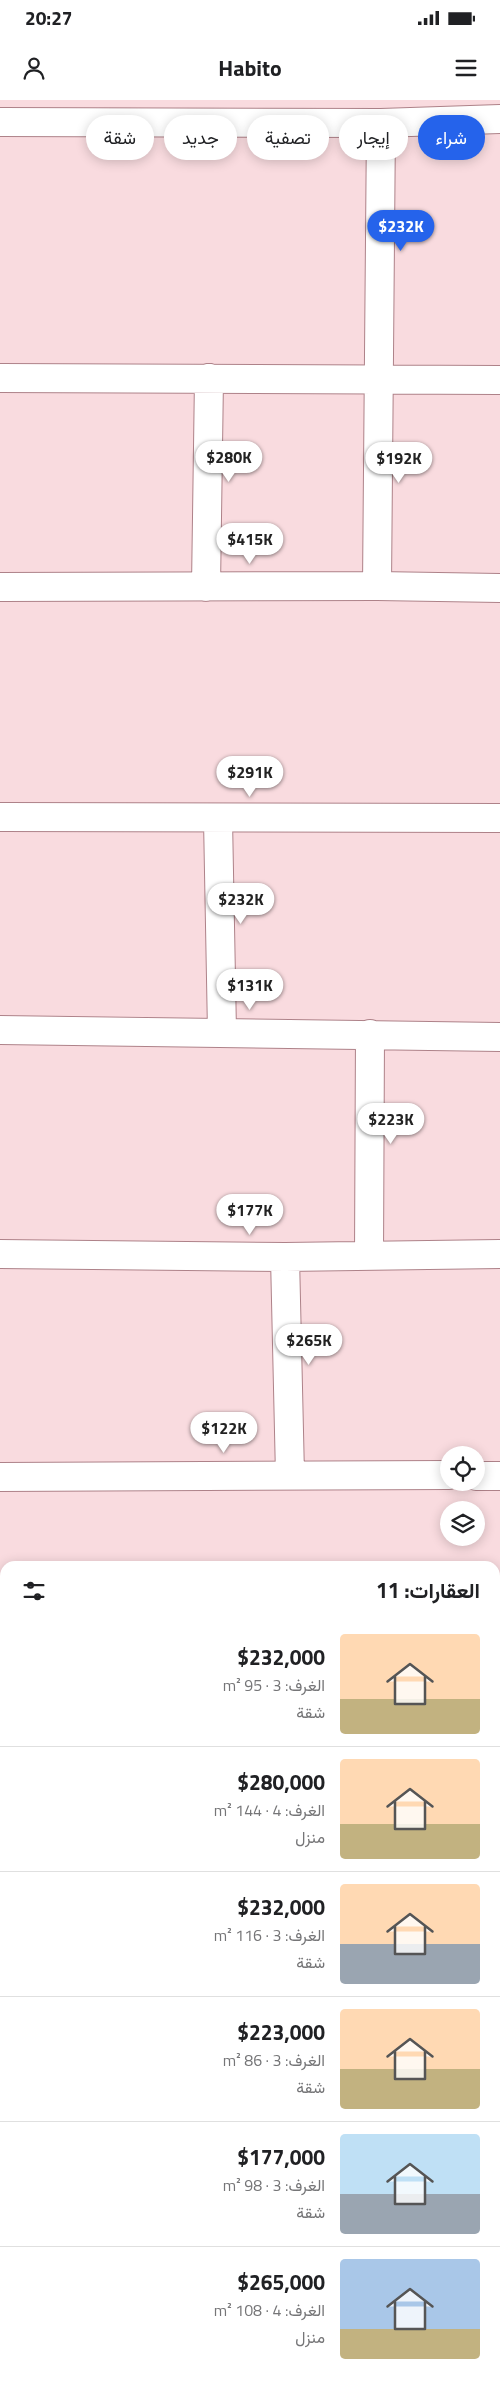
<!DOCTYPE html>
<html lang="ar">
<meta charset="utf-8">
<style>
body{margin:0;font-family:"Titillium Web",Vazirmatn,sans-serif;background:#f6f6f6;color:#202124;direction:rtl;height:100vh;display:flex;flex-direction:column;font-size:19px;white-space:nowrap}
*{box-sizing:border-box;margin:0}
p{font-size:16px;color:#757577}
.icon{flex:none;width:28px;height:28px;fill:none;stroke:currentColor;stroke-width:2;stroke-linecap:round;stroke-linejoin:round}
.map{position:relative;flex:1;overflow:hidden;direction:ltr}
.details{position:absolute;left:0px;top:1461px;width:500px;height:821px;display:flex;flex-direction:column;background:#fff;border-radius:15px 15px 0 0;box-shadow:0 2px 12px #0003;direction:rtl}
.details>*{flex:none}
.banner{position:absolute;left:15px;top:15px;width:470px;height:45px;direction:rtl;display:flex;gap:10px}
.controls{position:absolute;left:440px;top:1346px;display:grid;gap:10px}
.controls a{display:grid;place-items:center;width:45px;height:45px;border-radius:50%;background:#fff;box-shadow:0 2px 12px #0003;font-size:25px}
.price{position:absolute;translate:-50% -42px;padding:0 11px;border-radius:18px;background:#fff;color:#222;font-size:16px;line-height:32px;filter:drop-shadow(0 1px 2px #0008)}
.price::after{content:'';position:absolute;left:50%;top:30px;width:15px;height:11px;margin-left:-8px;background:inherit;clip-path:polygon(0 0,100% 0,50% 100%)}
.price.selected{background:#2563eb;color:#fff}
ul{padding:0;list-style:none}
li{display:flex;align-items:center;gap:15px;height:125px;padding:0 20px}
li+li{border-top:1px solid #e0e0e0}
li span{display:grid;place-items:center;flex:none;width:140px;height:100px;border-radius:5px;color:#555}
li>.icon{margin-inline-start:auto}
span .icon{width:60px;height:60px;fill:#fffc;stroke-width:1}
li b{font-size:21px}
h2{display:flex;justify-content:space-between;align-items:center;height:60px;padding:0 20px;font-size:21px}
.chip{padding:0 18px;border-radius:22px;background:#fff;box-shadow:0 2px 12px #0003;font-size:18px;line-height:45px}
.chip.selected{background:#2563eb;color:#fff}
.status{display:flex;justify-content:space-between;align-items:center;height:35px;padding:0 25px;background:#fff;direction:ltr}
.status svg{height:14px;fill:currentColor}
header{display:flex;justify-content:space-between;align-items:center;height:65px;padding:0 20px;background:#fff;font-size:22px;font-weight:700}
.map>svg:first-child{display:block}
</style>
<div class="status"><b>20:27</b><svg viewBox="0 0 49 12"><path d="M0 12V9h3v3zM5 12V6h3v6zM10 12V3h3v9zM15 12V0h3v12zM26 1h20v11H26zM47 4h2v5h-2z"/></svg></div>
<header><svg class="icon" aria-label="menu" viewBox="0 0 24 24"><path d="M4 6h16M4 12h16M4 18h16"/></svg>Habito<svg class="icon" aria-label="person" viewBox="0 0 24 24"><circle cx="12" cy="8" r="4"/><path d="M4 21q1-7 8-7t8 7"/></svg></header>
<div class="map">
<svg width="500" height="2282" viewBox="0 0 500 2282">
<rect width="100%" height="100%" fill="#f9dbdf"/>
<!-- building -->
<path fill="#eabfd3" d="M5,2007V2029H0V2008Z
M113,2278H138L139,2282H113Z
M185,2278H203V2282H185Z
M211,2278H238L237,2282H211Z
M288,2278H304V2282H288Z
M327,2278H367V2282H328Z
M405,2278H426V2282H405Z"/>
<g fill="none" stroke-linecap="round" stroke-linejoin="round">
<defs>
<path id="minor" d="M0,22L381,23L500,19
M0,278L500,280
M377,486L381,23
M0,487L377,486L500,488
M206,487L209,278
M0,717L500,718
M218,719L222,932
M0,930L500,937
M0,1154L285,1157L500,1154
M369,1156L370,934
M285,1157L290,1375
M476,1376H500
M0,1377L449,1375
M0,1641H5
M495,1642H500
M495,1920H500
M0,1923L5,1922
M0,2151H5
M495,2151H500
M87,2282V2278"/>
</defs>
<!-- minor casing -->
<use href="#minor" stroke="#ae8289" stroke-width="30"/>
<!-- minor -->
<use href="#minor" stroke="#fff" stroke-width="28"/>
</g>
</svg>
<div class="controls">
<a><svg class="icon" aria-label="locate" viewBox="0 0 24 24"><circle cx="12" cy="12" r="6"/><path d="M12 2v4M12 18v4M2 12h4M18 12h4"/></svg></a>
<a><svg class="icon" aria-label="layers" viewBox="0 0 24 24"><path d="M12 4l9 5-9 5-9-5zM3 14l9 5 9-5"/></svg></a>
</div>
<b class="price selected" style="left:401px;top:152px">$232K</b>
<b class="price" style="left:229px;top:383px">$280K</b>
<b class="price" style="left:399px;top:384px">$192K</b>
<b class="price" style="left:250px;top:465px">$415K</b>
<b class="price" style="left:250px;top:698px">$291K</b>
<b class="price" style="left:241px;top:825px">$232K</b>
<b class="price" style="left:250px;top:911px">$131K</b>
<b class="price" style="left:391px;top:1045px">$223K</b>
<b class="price" style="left:250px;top:1136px">$177K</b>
<b class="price" style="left:309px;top:1266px">$265K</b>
<b class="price" style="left:224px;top:1354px">$122K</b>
<div class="banner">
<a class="chip selected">شراء</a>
<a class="chip">إيجار</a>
<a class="chip">تصفية</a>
<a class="chip">جديد</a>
<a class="chip">شقة</a>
</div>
<section class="details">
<h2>العقارات: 11<svg class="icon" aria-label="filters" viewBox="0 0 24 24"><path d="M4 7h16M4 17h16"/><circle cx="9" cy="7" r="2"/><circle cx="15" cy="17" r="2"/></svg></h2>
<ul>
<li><span style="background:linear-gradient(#ffd9b3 65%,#c2b280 0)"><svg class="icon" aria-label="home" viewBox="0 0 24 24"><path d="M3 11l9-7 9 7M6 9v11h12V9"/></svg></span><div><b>$232,000</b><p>الغرف: 3 · 95 m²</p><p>شقة</p></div></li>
<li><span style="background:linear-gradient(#ffd9b3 65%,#c2b280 0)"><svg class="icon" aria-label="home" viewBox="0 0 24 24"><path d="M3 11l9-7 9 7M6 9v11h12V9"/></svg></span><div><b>$280,000</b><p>الغرف: 4 · 144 m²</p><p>منزل</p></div></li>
<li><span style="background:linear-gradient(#ffd9b3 60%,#9aa5b1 0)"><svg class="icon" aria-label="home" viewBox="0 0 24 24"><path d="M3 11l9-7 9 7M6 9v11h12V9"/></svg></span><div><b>$232,000</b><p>الغرف: 3 · 116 m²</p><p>شقة</p></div></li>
<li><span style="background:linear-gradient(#ffd9b3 60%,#c2b280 0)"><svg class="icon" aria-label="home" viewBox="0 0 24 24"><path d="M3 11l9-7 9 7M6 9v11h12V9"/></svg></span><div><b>$223,000</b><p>الغرف: 3 · 86 m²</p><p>شقة</p></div></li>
<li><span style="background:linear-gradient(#bfe0f5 60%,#9aa5b1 0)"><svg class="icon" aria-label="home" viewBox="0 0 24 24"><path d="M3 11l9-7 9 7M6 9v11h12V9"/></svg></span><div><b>$177,000</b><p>الغرف: 3 · 98 m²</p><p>شقة</p></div></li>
<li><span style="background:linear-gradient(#a9c7e8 70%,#c2b280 0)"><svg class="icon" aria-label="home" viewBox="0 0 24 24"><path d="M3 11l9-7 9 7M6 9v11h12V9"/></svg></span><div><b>$265,000</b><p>الغرف: 4 · 108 m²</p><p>منزل</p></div></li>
</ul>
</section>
</div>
